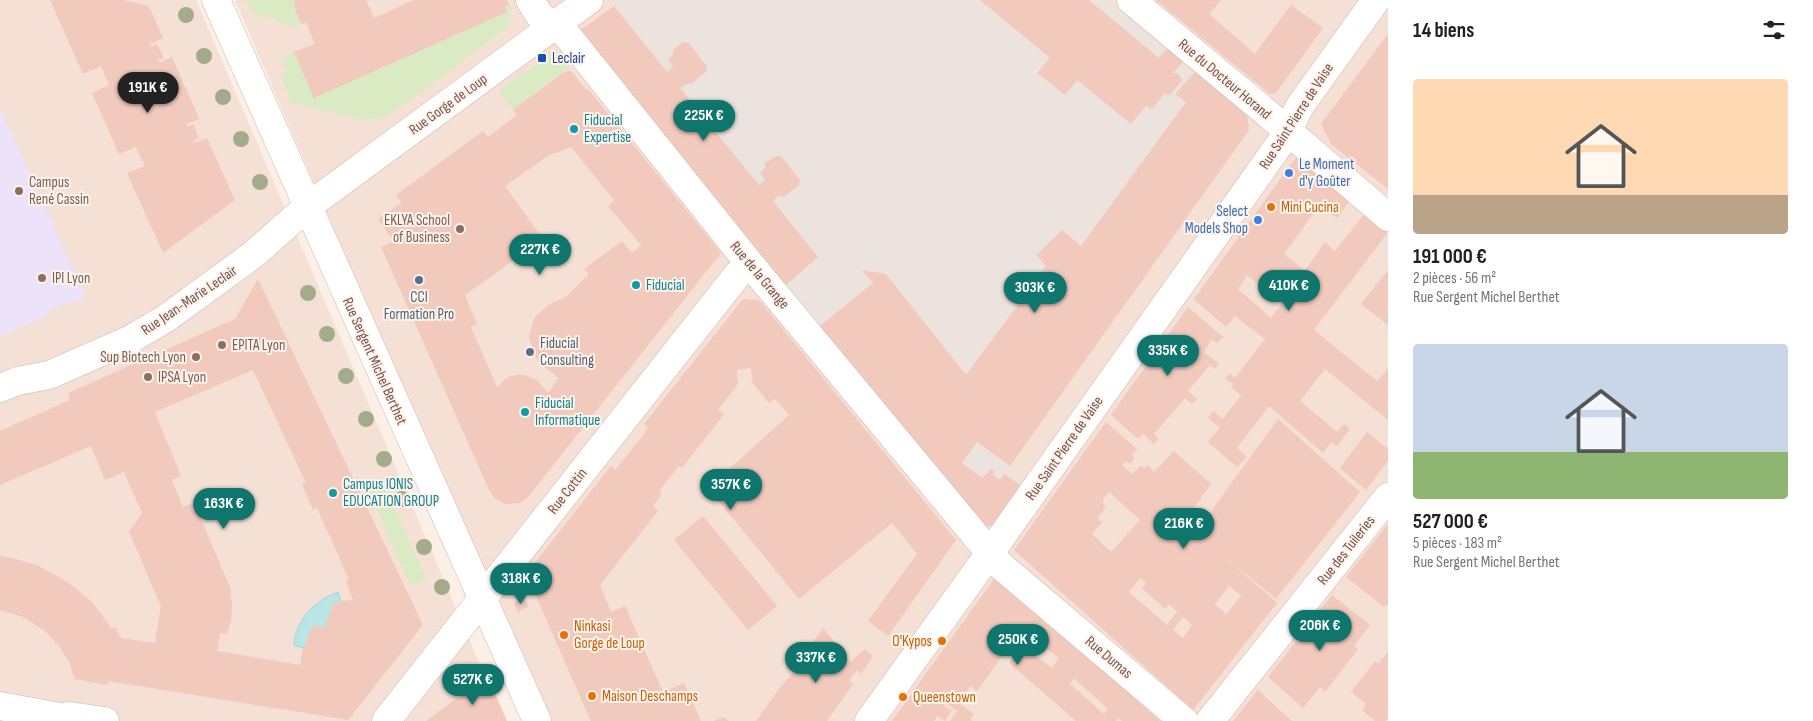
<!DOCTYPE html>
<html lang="fr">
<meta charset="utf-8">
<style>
body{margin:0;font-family:"Sofia Sans Condensed",sans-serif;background:#f2f2f2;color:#202124;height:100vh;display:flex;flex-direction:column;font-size:19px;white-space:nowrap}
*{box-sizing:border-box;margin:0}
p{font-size:16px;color:#757577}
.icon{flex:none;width:28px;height:28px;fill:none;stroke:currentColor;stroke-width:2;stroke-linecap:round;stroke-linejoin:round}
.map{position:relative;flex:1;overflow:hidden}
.side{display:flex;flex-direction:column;background:#fff;width:425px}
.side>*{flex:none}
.price{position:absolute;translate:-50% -42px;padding:0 11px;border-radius:18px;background:#0f766e;color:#fff;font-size:16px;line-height:32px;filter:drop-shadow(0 1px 2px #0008)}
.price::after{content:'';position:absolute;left:50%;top:30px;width:15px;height:11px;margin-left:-8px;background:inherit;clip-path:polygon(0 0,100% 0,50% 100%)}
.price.selected{background:#222;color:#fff}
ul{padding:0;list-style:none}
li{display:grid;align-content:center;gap:10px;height:265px;padding:0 25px}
li span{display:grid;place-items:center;height:155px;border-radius:5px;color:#555}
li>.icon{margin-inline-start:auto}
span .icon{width:90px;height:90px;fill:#fffc;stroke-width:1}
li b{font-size:21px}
h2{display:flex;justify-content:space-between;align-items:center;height:60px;padding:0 25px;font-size:21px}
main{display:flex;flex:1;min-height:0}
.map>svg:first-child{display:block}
</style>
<main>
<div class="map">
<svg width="1388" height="721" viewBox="0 0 1388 721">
<rect width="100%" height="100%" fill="#fcefe5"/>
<!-- residential -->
<path fill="#f4e0d4" d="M0,0H196L504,721H0Z
M235,0H622L579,31L1010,466L1247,115L1108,0H1388V721H546Z"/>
<!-- industrial -->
<path fill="#ece3df" d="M622,0H1108L1247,115L1249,130L1010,466L1023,487L982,526L579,31Z"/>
<!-- education -->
<path fill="#ece2f9" d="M0,107L86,297L68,305L67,303L49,310L51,314L0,336Z"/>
<!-- green -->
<path fill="#daeac3" d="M246,0H294L296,12L302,24L293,27L251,11Z
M509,5L511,9L507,28L400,108L382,118L364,120L292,103L281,78L287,70L282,58L294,52L315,97L507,12L505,6Z
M556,50L569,67L513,110L499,91Z
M381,478L426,579L411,586L366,485Z"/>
<!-- water -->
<path fill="#b9e6e5" stroke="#a0d8d7" d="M338,592L341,601L325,627L303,648L294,645C296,619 314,601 338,592Z"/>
<!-- building -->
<path fill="#f2c9bd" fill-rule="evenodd" d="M50,0H123L149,6L163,38L150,44L151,47L157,44L164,58L158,60L159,63L172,57L199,119L186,124L187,127L193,124L199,138L193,141L194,143L207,138L235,200L163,253L127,173L145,166L136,147L119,154L92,93L109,85L101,66L83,74Z
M294,0H366L374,18L414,0H507L509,5L505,6L507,12L314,98L294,52L315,44L306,22L302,24L300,21L296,12Z
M980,0H1089L1159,58L1167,49L1183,62L1173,73L1179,74L1182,80L1171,94L1168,95L1165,93L1152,109L1146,106L1131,124L1077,80L1065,95L1037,73L1050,58Z
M1156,0H1221L1209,14L1255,54L1291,5L1323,28L1275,94H1270Z
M614,6L667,72L673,67L668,59L673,55V50L683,42L689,43L707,67L706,72L691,84H687L680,88L759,185L765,180L760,173L765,168V163L776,156H781L800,180L799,185L784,197L779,196L773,201L818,257L786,285L579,31Z
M1388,34V189L1331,144L1321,124Z
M569,71L572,72L586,90L588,89L721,253L528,497L520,503L505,504L495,499L489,490L381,247L394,242L378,219L401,203L396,195L483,131L488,137L517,115L513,110L564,72ZM571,147L614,200L608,206L641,245L632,253L622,241L584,269L589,274L566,297L548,305L534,318L529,337L535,356L539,363L559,378L548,393L537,380L525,375H515L508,377L497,387L471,327L477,324L465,295L543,239L505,186L548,156Z
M1195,72L1247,115L1249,130L1010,466L977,442L962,463L982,478L991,469L995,472L993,475L1000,480L1004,474L1023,487L995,526H982L820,326L873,283L862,270L886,274L966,375L1046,266L1036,255L1062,230L1081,246L1186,102L1175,94Z
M1297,156L1350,200L1337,218L1319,206L1284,254L1305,271L1325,242L1335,251L1365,213L1388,232L1314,330L1377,381L1388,369V420L1325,369L1300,401L1337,432L1344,424L1350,429L1337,446L1331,442L1323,453L1269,406L1237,448L1247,457L1237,467L1208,442L1220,428L1208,418L1213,411L1223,419L1241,395L1231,387L1233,384L1225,379L1230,373L1235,378L1265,339L1235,316L1226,327L1194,299ZM1247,275L1282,303L1271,318L1238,289Z
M1388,270V325L1361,304Z
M258,279L423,625L348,720L108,681L107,685L75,679L69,662L60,647L45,631L23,617L0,610V556L16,559L39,566L69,583L93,603L112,629L115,627L121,638L155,643L161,606L129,532L142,513L124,472L105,480L91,446L0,485V431L70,400L68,393L235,319ZM253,370L306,483L302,484L313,510L317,508L349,580L346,581L353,600L341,601L333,604L325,627L313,626L303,648L300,665L217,651L220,633L227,634L231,621L232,606L230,587L194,503L183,507L172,480L181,476L155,412Z
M743,299L759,300L956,540L888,636L868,621L917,554L892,523L799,599L708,488L789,415L775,399L769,403L752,382L751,368L737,370L738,384L718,410L724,414L682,468L679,466L659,491L662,494L653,506L658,511L600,585L611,612L625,606L663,692L684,683L701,721H591L526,574L611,466L615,470L642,437L648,428L644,424Z
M1188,307L1223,337L1217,343L1212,339L1204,352L1219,364L1215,369L1210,365L1188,391L1197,399L1192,404L1185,398L1154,434L1159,439L1154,444L1143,434L1138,439L1111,415Z
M1278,419L1360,492L1276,599L1224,556L1277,603L1193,710L1014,550L1106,422L1137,449L1132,455L1135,458L1130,464L1126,461L1122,465L1132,474L1141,465L1144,468L1148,465L1154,472L1174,451L1211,484L1184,521L1196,532ZM1109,492L1140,520L1111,552L1092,534L1102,522L1097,518L1106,507L1102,501ZM1140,578L1146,583L1142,588L1165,609L1169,604L1177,611L1167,625L1129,592ZM1229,586L1241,596L1226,614L1215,604ZM1183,617L1192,625L1183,638L1173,630Z
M1367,432L1388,449V461L1366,490L1340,468Z
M703,516L777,606L748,630L674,540Z
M1388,524V603L1384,607L1346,577Z
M996,576L1037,610L1160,721H1122L1119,718L1116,721H1076L1009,663L1014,655L1026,649L1052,668L1059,658L1021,630L977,691L971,686L965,694L963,692L956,701L974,714L970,719L972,721H950L957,711L946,703L944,706L952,711L945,721L937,716L934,721H892ZM1074,678L1108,709L1104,714L1070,684Z
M1332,595L1370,625L1354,646L1358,649L1325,692L1320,687L1303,708L1268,677Z
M523,597L529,606L518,612L514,603Z
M823,628L850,662L865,649L873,656L861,674L857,670L849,681L853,684L827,721H756L779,689L794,672V668Z
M1388,652V718L1385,721H1375L1362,710L1366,704L1351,692L1375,661L1378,664Z
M487,676L507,721H426L460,696Z
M1258,690L1292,721H1233Z
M723,717L729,721H714Z"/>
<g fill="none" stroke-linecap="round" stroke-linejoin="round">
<defs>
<path id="street" d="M530,0L540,16L566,34L750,264L1000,565L1184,721
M1131,0L1268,114L1388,217
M0,388L18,381L49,375L129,340L165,319L254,254L307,207
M482,599L738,274L750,264
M0,706L65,718L69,716L105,721
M869,721L990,553L1284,138L1300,106L1376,0
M1210,721L1388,497"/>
<path id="secondary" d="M216,0L537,721
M307,207L589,0
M386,721L482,599"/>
</defs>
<!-- street casing -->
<use href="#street" stroke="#d0b7ae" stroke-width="29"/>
<!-- secondary casing -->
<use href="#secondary" stroke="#d6b8ad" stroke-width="29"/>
<!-- street -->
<use href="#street" stroke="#fff" stroke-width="28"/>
<!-- secondary -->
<use href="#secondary" stroke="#fff" stroke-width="28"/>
</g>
<!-- trees -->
<g fill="#a2ac8a">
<circle cx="186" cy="15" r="8"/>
<circle cx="204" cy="56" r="8"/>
<circle cx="223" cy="97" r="8"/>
<circle cx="241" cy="139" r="8"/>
<circle cx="260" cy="182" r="8"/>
<circle cx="308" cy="293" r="8"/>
<circle cx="327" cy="334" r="8"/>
<circle cx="346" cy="376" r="8"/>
<circle cx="366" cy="419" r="8"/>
<circle cx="384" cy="459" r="8"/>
<circle cx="402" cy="499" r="8"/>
<circle cx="424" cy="547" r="8"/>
<circle cx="442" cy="587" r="8"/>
</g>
<!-- markers -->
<rect fill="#1a4fb4" stroke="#fff4ec" stroke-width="2" x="537" y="53" width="10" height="10" rx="2.5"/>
<g fill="#0f9aa8" stroke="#fff4ec" stroke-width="2">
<circle cx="574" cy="129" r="5"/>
<circle cx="636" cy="285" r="5"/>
<circle cx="525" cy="412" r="5"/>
<circle cx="333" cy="493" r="5"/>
</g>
<g fill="#3f7fe0" stroke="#fff4ec" stroke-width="2">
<circle cx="1289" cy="173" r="5"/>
<circle cx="1258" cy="220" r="5"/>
</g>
<g fill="#8d6e63" stroke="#fff4ec" stroke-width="2">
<circle cx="19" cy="191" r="5"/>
<circle cx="460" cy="229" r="5"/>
<circle cx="42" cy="278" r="5"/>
<circle cx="222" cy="345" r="5"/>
<circle cx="196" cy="357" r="5"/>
<circle cx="148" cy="377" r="5"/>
</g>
<g fill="#e8710a" stroke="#fff4ec" stroke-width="2">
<circle cx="1271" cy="207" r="5"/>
<circle cx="564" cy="635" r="5"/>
<circle cx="942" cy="641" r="5"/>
<circle cx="592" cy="696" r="5"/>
<circle cx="903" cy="697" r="5"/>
</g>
<g fill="#5c6f8a" stroke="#fff4ec" stroke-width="2">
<circle cx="419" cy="280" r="5"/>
<circle cx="530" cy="352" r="5"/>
</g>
<g text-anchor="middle" stroke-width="4" stroke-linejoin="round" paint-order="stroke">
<!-- transit labels -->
<g font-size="15" fill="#164399" stroke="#fff4ec" text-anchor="start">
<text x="552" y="63">Leclair</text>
</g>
<!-- street labels -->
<g font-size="15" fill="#76524a" stroke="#fff4ec">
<text transform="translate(1225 79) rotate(40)" y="5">Rue du Docteur Horand</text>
<text transform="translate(448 104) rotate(-36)" y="5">Rue Gorge de Loup</text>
<text transform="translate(1296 116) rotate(-57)" y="5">Rue Saint Pierre de Vaise</text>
<text transform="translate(760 275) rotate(50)" y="5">Rue de la Grange</text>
<text transform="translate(189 300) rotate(-34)" y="5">Rue Jean-Marie Leclair</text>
<text transform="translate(375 361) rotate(66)" y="5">Rue Sergent Michel Berthet</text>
<text transform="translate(1064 448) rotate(-55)" y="5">Rue Saint Pierre de Vaise</text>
<text transform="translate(567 491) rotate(-52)" y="5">Rue Cottin</text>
<text transform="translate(1346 550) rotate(-52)" y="5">Rue des Tuileries</text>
<text transform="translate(1109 657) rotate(40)" y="5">Rue Dumas</text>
</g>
<!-- culture labels -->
<g font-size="15" fill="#0d838f" stroke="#fff4ec" text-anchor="start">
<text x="584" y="125">Fiducial<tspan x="584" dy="17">Expertise</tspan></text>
<text x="646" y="290">Fiducial</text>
<text x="535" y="408">Fiducial<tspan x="535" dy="17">Informatique</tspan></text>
<text x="343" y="489">Campus IONIS<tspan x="343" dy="17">EDUCATION GROUP</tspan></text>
</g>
<!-- shop labels -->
<g font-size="15" fill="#366cbe" stroke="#fff4ec" text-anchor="start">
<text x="1299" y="169">Le Moment<tspan x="1299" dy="17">d'y Goûter</tspan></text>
<text x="1248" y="216" text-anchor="end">Select<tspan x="1248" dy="17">Models Shop</tspan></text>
</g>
<!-- education labels -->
<g font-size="15" fill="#785e54" stroke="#fff4ec" text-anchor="start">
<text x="29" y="187">Campus<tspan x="29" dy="17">René Cassin</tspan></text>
<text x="450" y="225" text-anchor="end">EKLYA School<tspan x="450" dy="17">of Business</tspan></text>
<text x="52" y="283">IPI Lyon</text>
<text x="232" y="350">EPITA Lyon</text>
<text x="186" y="362" text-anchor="end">Sup Biotech Lyon</text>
<text x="158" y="382">IPSA Lyon</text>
</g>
<!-- food labels -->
<g font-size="15" fill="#c56008" stroke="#fff4ec" text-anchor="start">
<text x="1281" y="212">Mini Cucina</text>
<text x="574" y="631">Ninkasi<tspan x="574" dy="17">Gorge de Loup</tspan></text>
<text x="932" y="646" text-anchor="end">O'Kypos</text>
<text x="602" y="701">Maison Deschamps</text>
<text x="913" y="702">Queenstown</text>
</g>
<!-- service labels -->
<g font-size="15" fill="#4e5e75" stroke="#fff4ec">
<text x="419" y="302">CCI<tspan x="419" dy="17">Formation Pro</tspan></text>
<text x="540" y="348" text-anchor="start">Fiducial<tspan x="540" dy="17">Consulting</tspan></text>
</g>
</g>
</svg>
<b class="price selected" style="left:148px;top:114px">191K €</b>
<b class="price" style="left:704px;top:142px">225K €</b>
<b class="price" style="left:540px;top:276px">227K €</b>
<b class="price" style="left:1289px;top:312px">410K €</b>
<b class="price" style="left:1035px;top:314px">303K €</b>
<b class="price" style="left:1168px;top:377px">335K €</b>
<b class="price" style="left:731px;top:511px">357K €</b>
<b class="price" style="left:224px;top:530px">163K €</b>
<b class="price" style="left:1184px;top:550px">216K €</b>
<b class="price" style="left:521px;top:605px">318K €</b>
<b class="price" style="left:1320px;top:652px">206K €</b>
<b class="price" style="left:1018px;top:666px">250K €</b>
<b class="price" style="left:816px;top:684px">337K €</b>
<b class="price" style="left:473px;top:706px">527K €</b>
</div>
<section class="side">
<h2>14 biens<svg class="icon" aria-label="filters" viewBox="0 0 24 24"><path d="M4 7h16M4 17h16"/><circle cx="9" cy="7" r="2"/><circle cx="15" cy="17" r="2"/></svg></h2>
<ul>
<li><span style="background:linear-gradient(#ffd9b3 75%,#b9a48a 0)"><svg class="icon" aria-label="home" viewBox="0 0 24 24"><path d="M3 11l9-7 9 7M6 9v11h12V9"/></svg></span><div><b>191 000 €</b><p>2 pièces · 56 m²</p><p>Rue Sergent Michel Berthet</p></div></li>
<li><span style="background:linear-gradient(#c9d6e8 70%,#8fb573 0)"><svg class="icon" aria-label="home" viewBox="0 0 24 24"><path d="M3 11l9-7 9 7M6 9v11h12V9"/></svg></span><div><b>527 000 €</b><p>5 pièces · 183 m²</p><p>Rue Sergent Michel Berthet</p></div></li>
</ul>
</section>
</main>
